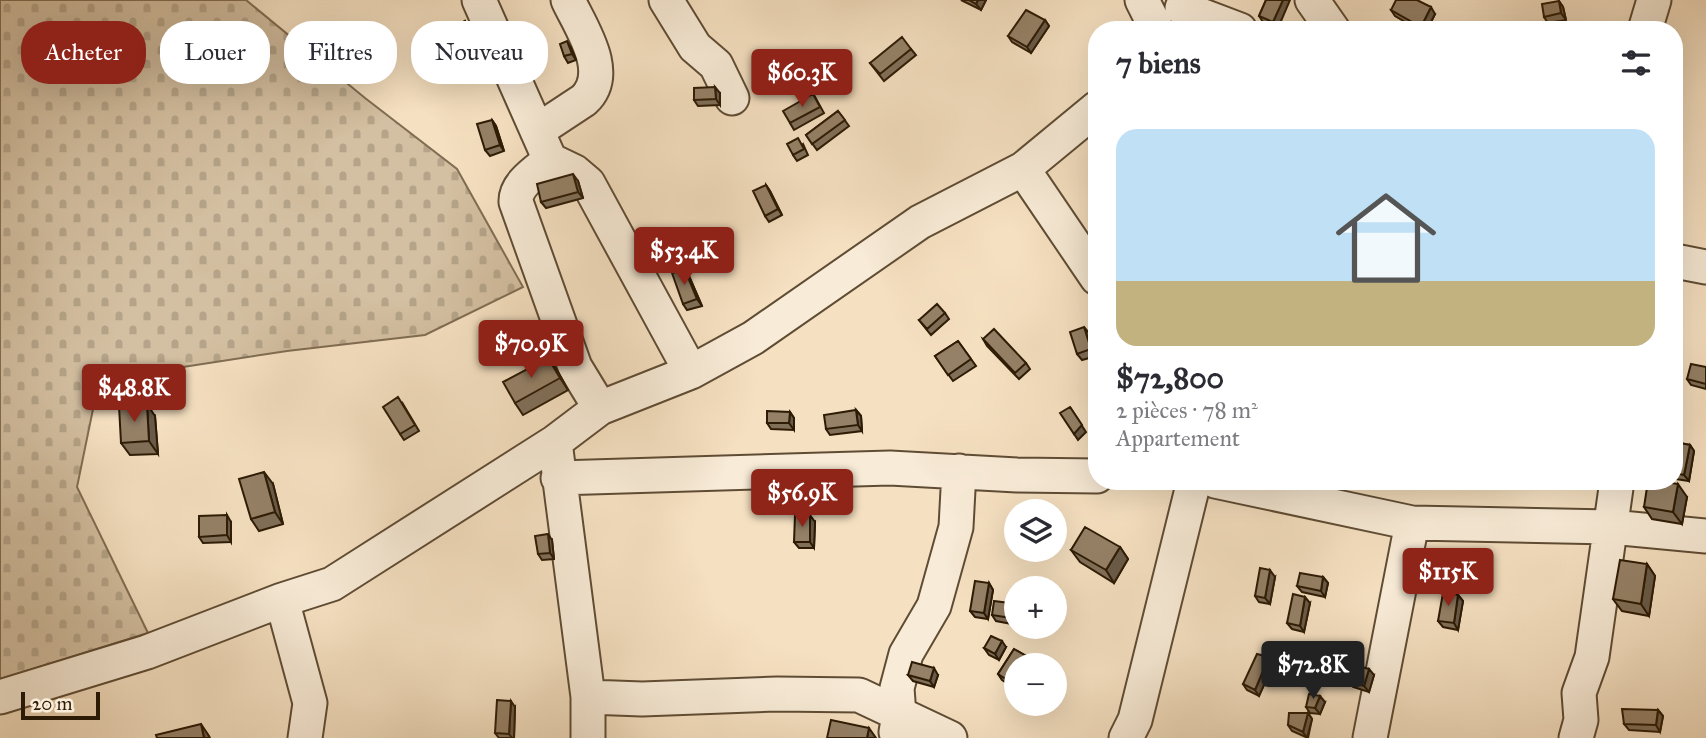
<!DOCTYPE html>
<html lang="fr">
<meta charset="utf-8">
<style>
body{margin:0;font-family:"IM FELL Great Primer",serif;background:#f7f7f7;color:#2b2b33;height:100vh;display:flex;flex-direction:column;font-size:26px;white-space:nowrap}
*{box-sizing:border-box;margin:0}
p{font-size:23px;color:#7c7c81}
.icon{flex:none;width:38px;height:38px;fill:none;stroke:currentColor;stroke-width:2;stroke-linecap:round;stroke-linejoin:round}
.map{position:relative;flex:1;overflow:hidden}
.panel{position:absolute;left:1088px;top:21px;width:595px;height:469px;display:flex;flex-direction:column;background:#fff;border-radius:28px;box-shadow:0 7px 28px #0002}
.panel>*{flex:none}
.banner{position:absolute;left:21px;top:21px;width:665px;height:63px;display:flex;gap:14px}
.tools{position:absolute;left:1004px;top:499px;display:grid;gap:14px}
.tools a{display:grid;place-items:center;width:63px;height:63px;border-radius:50%;background:#fff;box-shadow:0 7px 28px #0002;font-size:35px}
.scale{position:absolute;left:21px;bottom:18px;width:79px;box-sizing:border-box;padding-left:7px;border:4px solid #2d1b05;border-top:0;font-size:19px;line-height:24px;white-space:nowrap;color:#2d1b05;-webkit-text-stroke:5px #f8ebd7;paint-order:stroke}
.price{position:absolute;translate:-50% -60px;padding:0 16px;border-radius:7px;background:#8f2418;color:#fff;font-size:23px;line-height:46px;filter:drop-shadow(0 2px 4px #0008)}
.price::after{content:'';position:absolute;left:50%;top:42px;width:21px;height:16px;margin-left:-10px;background:inherit;clip-path:polygon(0 0,100% 0,50% 100%)}
.price.selected{background:#222;color:#fff}
ul{padding:0;list-style:none}
li{display:grid;align-content:center;gap:14px;height:371px;padding:0 28px}
li+li{border-top:2px solid #e1e1e2}
li span{display:grid;place-items:center;height:217px;border-radius:21px;color:#555}
li>.icon{margin-inline-start:auto}
span .icon{width:126px;height:126px;fill:#fffc;stroke-width:1}
li b{font-size:30px}
h2{display:flex;justify-content:space-between;align-items:center;height:84px;padding:0 28px;font-size:30px}
.tag{padding:0 24px;border-radius:28px;background:#fff;box-shadow:0 7px 28px #0002;font-size:24px;line-height:63px}
.tag.selected{background:#8f2418;color:#fff}
.map>svg:first-child{display:block}
</style>
<div class="map">
<svg width="1706" height="738" viewBox="0 0 1706 738">
<defs>
<pattern id="cemetery-stones" width="16" height="16" patternUnits="userSpaceOnUse" patternTransform="scale(1.75)"><rect width="16" height="16" fill="#d3bfa1"/><path d="M2 7V4a2 2 0 0 1 4 0v3zM10 15v-3a2 2 0 0 1 4 0v3z" fill="#b5a489"/></pattern>
</defs>
<rect width="100%" height="100%" fill="#f5e0c1"/>
<filter id="stains"><feTurbulence type="fractalNoise" baseFrequency=".00286" numOctaves="4"/><feColorMatrix values="0 0 0 0 .2 0 0 0 0 .09 0 0 0 0 .02 0 0 0 .5 -.17"/></filter>
<radialGradient id="worn" r=".72"><stop offset=".6" stop-color="#630" stop-opacity="0"/><stop offset="1" stop-color="#630" stop-opacity=".3"/></radialGradient>
<!-- cemetery -->
<path fill="url(#cemetery-stones)" stroke="#806d53" stroke-width="2" d="M0,0H246L365,98L457,169L523,287L425,335L287,351L99,380L77,487L148,633L0,679Z"/>
<g fill="none" stroke-linecap="round" stroke-linejoin="round">
<defs>
<path id="minor" d="M479,0L550,160C537,171 515,184 516,202L575,367L600,408
M666,0L695,47L716,65L732,98
M1142,0L1157,30
M1312,0L1333,30
M1182,8L1240,30
M1645,30L1654,0
M537,131L584,100C613,73 581,28 568,0
M550,160L575,172L588,183L691,372
M1023,169L1097,278
M1675,261L1706,267
M555,442L588,697L642,699L777,694L859,695L950,738
M558,478L890,468L1017,475L1097,476
M1215,481L1412,523L1611,527L1706,536
M282,600L310,703L305,738
M0,697L147,652L282,600L332,584L555,442L600,408L691,372L753,338L920,222L1023,169L1097,108
M588,697V738
M896,732L899,715L897,688L906,654L934,606L956,527L959,471
M1126,738L1135,720L1194,481
M1370,738L1412,523
M1576,738L1581,720L1579,693L1592,657L1617,481"/>
</defs>
<!-- minor casing -->
<use href="#minor" stroke="#5f4c34" stroke-width="37"/>
<!-- minor -->
<use href="#minor" stroke="#f8ebd7" stroke-width="33"/>
</g>
<!-- wall -->
<path fill="#806f59" stroke="#2d1b05" stroke-width="2" d="M961,0H986L981,10Z
M1266,0L1278,28L1263,22L1259,16Z
M1559,1L1563,7L1566,20L1548,23L1544,17Z
M1391,10L1435,14L1427,30H1419L1395,16Z
M1045,20L1049,26L1031,53L1012,42L1008,36Z
M465,21L483,49L472,56L454,28Z
M571,48L576,60L568,63L564,56Z
M911,49L916,55L884,81L870,63Z
M792,73L817,81L822,87L814,95L824,113L794,130L790,123L812,95L796,80Z
M720,93V105L698,106L694,100Z
M838,111L849,126L817,150L806,135Z
M492,120L496,126L504,151L490,156L485,150Z
M803,144L808,155L797,161L793,155Z
M578,181L583,198L546,208L541,202Z
M766,185L770,191L782,215L769,222L765,216Z
M685,270L689,276L702,306L687,310L683,304Z
M945,313L949,319L931,335L919,320Z
M1089,333L1096,356L1082,360L1077,354Z
M983,339L1026,363L1030,369L1019,379L987,346Z
M958,341L976,366L953,381L935,356Z
M548,358L557,370L568,390L523,415L515,403Z
M1706,367V389L1691,385L1687,379Z
M403,404L419,431L404,440L400,434Z
M856,410L861,416L862,431L830,435L826,429Z
M790,412L794,418V430L771,429L767,423Z
M155,416L158,454L130,455L121,443Z
M1675,442L1690,445L1694,451L1689,481L1675,479Z
M273,484L283,524L259,531L251,519Z
M1687,497L1682,524L1652,519L1644,507Z
M231,522V542L203,543L199,537Z
M815,522L814,548H799L794,542Z
M552,540L554,559L542,560L538,554Z
M1120,547L1128,559L1114,583L1080,562L1071,550Z
M1647,564L1655,576L1649,616L1622,611L1613,599Z
M1275,577L1270,604L1259,602L1255,596Z
M1323,577L1328,583L1325,597L1302,592L1297,586Z
M989,583L993,590L988,619L975,617L970,611Z
M1458,595L1463,601L1458,630L1443,627L1438,621Z
M1310,603L1304,632L1292,629L1287,623Z
M1017,604V625L996,621L992,615Z
M1006,647L999,660L989,655L984,648Z
M1014,649L1028,657L1032,664L1031,665H1017L1016,689L1002,680L998,674Z
M1269,657L1274,663L1259,696L1247,690L1243,684Z
M908,675H938L934,687L913,681Z
M1374,675L1369,692L1353,687L1349,681Z
M1325,702L1320,714L1310,713L1306,707Z
M515,707L514,738H499L495,733Z
M1658,710L1663,716L1660,732L1629,730L1624,724Z
M1308,713L1312,719L1308,738L1292,731L1288,725Z"/>
<!-- shaded-wall -->
<path fill="#685a48" stroke="#2d1b05" stroke-width="2" d="M978,0H986L981,10L976,4Z
M1283,0H1290L1278,28L1273,22Z
M1559,1L1563,7L1566,20L1561,13Z
M1431,7L1435,14L1427,30H1423L1421,27Z
M1045,20L1049,26L1031,53L1027,47Z
M567,41L571,48L576,60L572,54Z
M715,87L720,93V105L716,99Z
M492,120L496,126L504,151L500,145Z
M573,174L578,181L583,198L578,192Z
M766,185L770,191L782,215L778,209Z
M685,270L689,276L702,306L697,299Z
M1084,327L1089,333L1096,356L1091,349Z
M548,358L557,370L568,390L560,378Z
M147,404L155,416L158,454L149,441Z
M1070,407L1086,432L1078,440L1074,434Z
M856,410L861,416L862,431L858,425Z
M790,412L794,418V430L789,423Z
M1690,445L1694,451L1689,481L1684,475Z
M264,472L273,484L283,524L275,512Z
M1678,484L1687,497L1682,524L1673,512Z
M227,515L231,522V542L227,535Z
M810,515L815,522L814,548L810,542Z
M548,534L552,540L554,559L550,553Z
M1120,547L1128,559L1114,583L1106,570Z
M1647,564L1655,576L1649,616L1641,604Z
M1270,570L1275,577L1270,604L1265,598Z
M1323,577L1328,583L1325,597L1321,591Z
M989,583L993,590L988,619L984,613Z
M1458,595L1463,601L1458,630L1454,623Z
M1305,597L1310,603L1304,632L1300,626Z
M1002,641L1006,647L999,660L995,654Z
M1028,657L1032,664L1031,665H1023Z
M1269,657L1274,663L1259,696L1255,690Z
M934,668L938,675L934,687L930,681Z
M1369,669L1374,675L1369,692L1364,686Z
M1017,675V688L1016,689L1012,683Z
M1320,696L1325,702L1320,714L1315,708Z
M511,701L515,707L514,738H512L509,734Z
M1658,710L1663,716L1660,732L1656,725Z
M1308,713L1312,719L1307,738L1303,732Z
M201,724L209,736L210,738H204Z
M869,728L876,738H867Z"/>
<!-- building -->
<path fill="#958167" stroke="#2d1b05" stroke-width="2" d="M969,0H978L976,4Z
M1266,0H1283L1273,22L1259,16Z
M1396,0H1417L1431,7L1421,27L1391,10Z
M1559,1L1561,13L1544,17L1542,4Z
M1026,10L1045,20L1027,47L1008,36Z
M465,21L479,43L468,50L454,28Z
M902,37L911,49L880,74L870,63Z
M567,41L572,54L564,56L560,44Z
M800,64L817,81L809,90L792,73Z
M715,87L716,99L694,100V88Z
M813,94L820,107L790,123L783,111Z
M838,111L845,120L812,144L806,135Z
M492,120L500,145L485,150L477,124Z
M798,138L804,149L793,155L787,144Z
M573,174L578,192L541,202L537,184Z
M766,185L778,209L765,216L753,191Z
M1097,186V198L1092,195Z
M685,270L697,299L683,304L672,273Z
M937,304L945,313L927,329L919,320Z
M1084,327L1091,349L1077,354L1070,332Z
M994,329L1026,363L1015,373L983,339Z
M958,341L971,359L948,375L935,356Z
M548,358L560,378L515,403L503,382Z
M1691,364L1706,367V384L1687,379Z
M398,397L415,425L400,434L383,407Z
M147,404L149,441L121,443L119,406Z
M1070,407L1082,425L1074,434L1060,413Z
M856,410L858,425L826,429L824,415Z
M767,411L790,412L789,423H767Z
M1675,442L1690,445L1684,475L1675,473Z
M264,472L275,512L251,519L239,479Z
M1648,481H1659L1678,484L1673,512L1644,507Z
M227,515V535L199,537V516Z
M795,515H810V542H794Z
M1085,527L1120,547L1106,570L1071,550Z
M548,534L550,553L538,554L535,536Z
M1620,560L1647,564L1641,604L1613,599Z
M1260,568L1270,570L1265,598L1255,596Z
M1300,573L1323,577L1321,591L1297,586Z
M975,581L989,583L984,613L970,611Z
M1443,593L1458,595L1454,623L1438,621Z
M1293,594L1305,597L1300,626L1287,623Z
M994,601L1017,604V619L992,615Z
M991,636L1002,641L995,654L984,648Z
M1014,649L1028,657L1023,665H1017V675L1012,683L998,674Z
M1257,654L1269,657L1255,690L1243,684Z
M912,662L934,668L930,681L908,675Z
M1354,665L1369,669L1364,686L1349,681Z
M1309,694L1320,696L1315,708L1306,707Z
M497,700L511,701L509,734L495,733Z
M1622,709L1658,710L1656,725L1624,724Z
M1289,713H1308L1303,732L1288,725Z
M831,720L869,728L867,738H827Z
M201,724L204,738H157L156,735Z"/>
<rect width="100%" height="100%" filter="url(#stains)"/>
<rect width="100%" height="100%" fill="url(#worn)"/>
</svg>
<div class="tools">
<a><svg class="icon" aria-label="layers" viewBox="0 0 24 24"><path d="M12 4l9 5-9 5-9-5zM3 14l9 5 9-5"/></svg></a>
<a>+</a>
<a>−</a>
</div>
<div class="scale">20 m</div>
<b class="price" style="left:802px;top:109px">$60.3K</b>
<b class="price" style="left:684px;top:287px">$53.4K</b>
<b class="price" style="left:531px;top:380px">$70.9K</b>
<b class="price" style="left:134px;top:424px">$48.8K</b>
<b class="price" style="left:802px;top:529px">$56.9K</b>
<b class="price" style="left:1448px;top:608px">$115K</b>
<b class="price selected" style="left:1313px;top:701px">$72.8K</b>
<div class="banner">
<a class="tag selected">Acheter</a>
<a class="tag">Louer</a>
<a class="tag">Filtres</a>
<a class="tag">Nouveau</a>
</div>
<section class="panel">
<h2>7 biens<svg class="icon" aria-label="filters" viewBox="0 0 24 24"><path d="M4 7h16M4 17h16"/><circle cx="9" cy="7" r="2"/><circle cx="15" cy="17" r="2"/></svg></h2>
<ul>
<li><span style="background:linear-gradient(#bfe0f5 70%,#c2b280 0)"><svg class="icon" aria-label="home" viewBox="0 0 24 24"><path d="M3 11l9-7 9 7M6 9v11h12V9"/></svg></span><div><b>$72,800</b><p>2 pièces · 78 m²</p><p>Appartement</p></div></li>
</ul>
</section>
</div>
